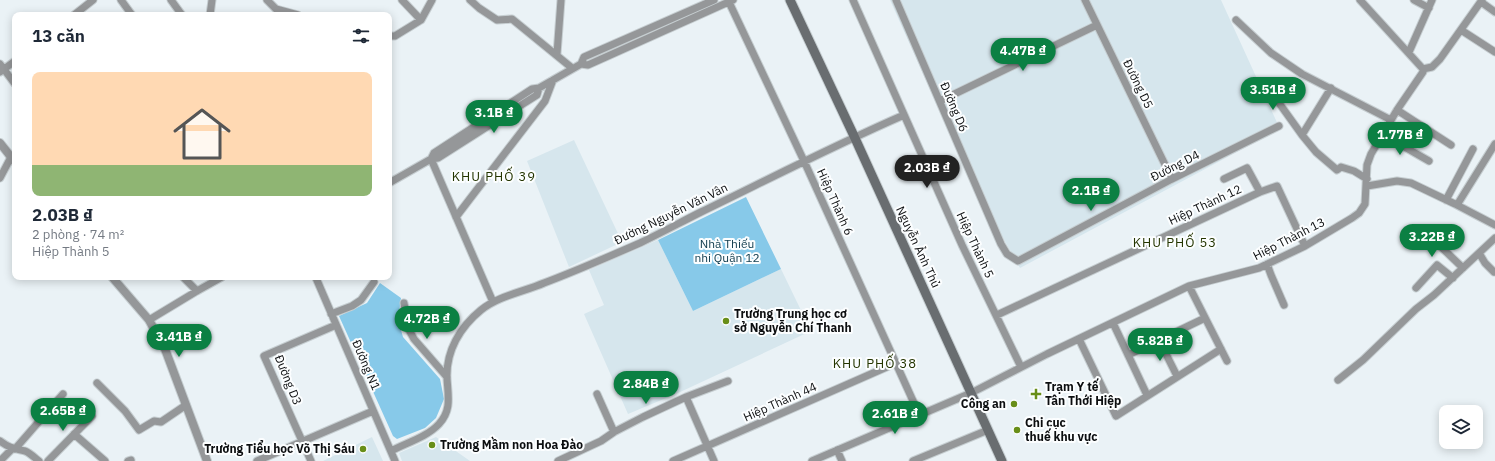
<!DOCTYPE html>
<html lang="vi">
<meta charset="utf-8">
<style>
body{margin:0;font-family:"IBM Plex Sans",sans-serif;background:#f2f2f3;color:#1f2937;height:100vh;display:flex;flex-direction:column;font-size:15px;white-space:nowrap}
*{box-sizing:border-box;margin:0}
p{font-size:13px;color:#747a83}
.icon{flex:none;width:22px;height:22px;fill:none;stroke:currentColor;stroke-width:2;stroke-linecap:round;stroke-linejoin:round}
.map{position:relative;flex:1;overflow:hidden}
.details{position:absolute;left:12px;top:12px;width:380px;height:268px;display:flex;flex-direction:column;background:#fff;border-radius:8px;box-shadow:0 2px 10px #0003}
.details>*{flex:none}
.controls{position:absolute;left:1439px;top:405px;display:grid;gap:8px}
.controls a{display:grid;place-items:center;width:44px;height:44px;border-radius:8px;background:#fff;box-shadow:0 2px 10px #0003;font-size:20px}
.price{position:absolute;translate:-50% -34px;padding:0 9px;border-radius:14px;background:#0b8043;color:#fff;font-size:13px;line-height:26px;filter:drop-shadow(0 1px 2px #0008)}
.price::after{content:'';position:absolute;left:50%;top:24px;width:12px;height:9px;margin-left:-6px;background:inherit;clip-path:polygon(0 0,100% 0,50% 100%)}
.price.on{background:#222;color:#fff}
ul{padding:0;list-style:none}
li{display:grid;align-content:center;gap:8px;height:212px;padding:0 20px}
li span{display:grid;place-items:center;height:124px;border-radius:8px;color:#555}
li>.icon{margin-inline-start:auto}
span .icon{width:72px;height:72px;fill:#fffc;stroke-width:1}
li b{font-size:17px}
h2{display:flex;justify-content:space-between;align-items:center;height:48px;padding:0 20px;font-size:17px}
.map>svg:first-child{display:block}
</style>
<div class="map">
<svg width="1495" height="461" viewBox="0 0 1495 461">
<rect width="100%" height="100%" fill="#eaf2f6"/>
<!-- built -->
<path fill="#d6e6ed" d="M890,0H1221L1280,129L1020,268L972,183Z
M574,140L622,242L569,267L527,161Z
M658,240L693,311L781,269L811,331L678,393L628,414L584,314L604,305L589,270Z
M372,437L383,461H323Z
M436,437L470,461H402L399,453Z"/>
<!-- green -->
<path fill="#87c9e9" d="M746,197L781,269L693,311L658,240Z
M380,283L401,298L398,320L403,337L440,379L444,399L436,418L425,428L397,439L393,436L339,316L367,303Z"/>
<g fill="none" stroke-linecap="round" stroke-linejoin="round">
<defs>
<path id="minor" d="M121,0L132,15
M171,0L182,15
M267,0L276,9L298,15
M402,0L421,20
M470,0L479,8L497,20L512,19L572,68
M728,0L804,161L919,414
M853,0L962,245L1021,367
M896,0L1001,244L1007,254L1018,261L1172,179L1279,126
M1085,0L1172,179
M1414,0L1429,8
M1481,2L1495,12
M74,15L93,0
M210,15L212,0
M1236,20L1271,53L1302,74L1391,120
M1461,30L1495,52
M389,36H395L421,20L432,0
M1409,52L1432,0
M557,54L561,0
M0,64L15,84
M581,64L588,65L733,0
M1423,69L1432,67L1440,59L1482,0
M0,72L15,61
M1274,96L1302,135L1316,152L1337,170L1341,167L1354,171L1367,179
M940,101L1097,25
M1397,110L1451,145
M1382,134L1429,161
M1302,135L1331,88
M431,159L434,153L532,89L539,88L581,64L584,57L714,0
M431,159L493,302
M0,178L11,157
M1224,179L1247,168L1260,192
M389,183L431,159L438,158L537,95L539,88
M1367,186L1397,181L1411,183L1455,204L1495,225
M1446,200L1473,149
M1457,205L1495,144
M456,217L545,101L553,80
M1439,245L1463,268
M1479,253L1485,263L1494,272
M1267,264L1271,275L1284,305
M183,277L197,291
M316,278L395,461
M1189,286L1227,361
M1416,288L1437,265L1453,278
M404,303L408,328L414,339L447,377
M331,314L352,306L361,300L374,282
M997,315L1260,192L1277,186L1305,246
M149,320L197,291L222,277
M1113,323L1147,395
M1079,339L1116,416L1221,349
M1159,340L1177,376
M1128,355L1205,318
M1338,380L1363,360L1416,309L1434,295L1495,238
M97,383L125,411L139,430L154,421L161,422L186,405
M614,432L643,417L686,397
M74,434L105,461
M0,441C11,449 13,448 25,451C30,453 35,458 39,461
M15,449L63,394
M837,450L842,461
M391,451C406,443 427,437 439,424C452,410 448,396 447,378C446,351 460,327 481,310C498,296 523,292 544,283C576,271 608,257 640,243C661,233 681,222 701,212C769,179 835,145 904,115
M0,461L12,449
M48,461L92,416
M128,461L131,460
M257,461L373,411
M311,461L264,356L336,325
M558,461L601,441L614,432L597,394
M673,461L896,363
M714,461L686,397L728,381
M812,461L971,393L1047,354L1189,286L1259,268L1305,246L1352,218L1359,213L1365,204L1367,165L1371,154L1397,110L1423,72V69L1360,0
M913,461L988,430"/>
<path id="tertiary" d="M0,143L15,162
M112,277L149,320L165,349L207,461"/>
<path id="secondary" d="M790,0L854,136L1002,461"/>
</defs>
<!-- minor casing -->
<use href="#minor" stroke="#c6ced1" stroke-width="9"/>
<!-- tertiary casing -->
<use href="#tertiary" stroke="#c6ced1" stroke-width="10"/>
<!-- secondary casing -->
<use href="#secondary" stroke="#c6ced1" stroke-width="11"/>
<!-- minor -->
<use href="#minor" stroke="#959799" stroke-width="7"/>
<!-- tertiary -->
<use href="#tertiary" stroke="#959799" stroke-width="8"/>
<!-- secondary -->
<use href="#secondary" stroke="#696d70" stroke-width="9"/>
</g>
<!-- markers -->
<g fill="#688e18" stroke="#fcfeff" stroke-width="1.5">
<circle cx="726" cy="321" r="4"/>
<path d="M1034 388h4v4h4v4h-4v4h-4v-4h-4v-4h4z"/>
<circle cx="1014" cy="404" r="4"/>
<circle cx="1017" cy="430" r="4"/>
<circle cx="432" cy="445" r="4"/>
<circle cx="363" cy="449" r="4"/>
</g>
<g text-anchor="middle" stroke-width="4" stroke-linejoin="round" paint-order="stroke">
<!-- street labels -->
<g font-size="12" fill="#0c0e10" stroke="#fcfeff">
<text transform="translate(1138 84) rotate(64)" y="4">Đường D5</text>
<text transform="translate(954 107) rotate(67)" y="4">Đường D6</text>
<text transform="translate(1175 166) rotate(-27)" y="4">Đường D4</text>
<text transform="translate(835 202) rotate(66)" y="4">Hiệp Thành 6</text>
<text transform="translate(1205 205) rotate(-25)" y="4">Hiệp Thành 12</text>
<text transform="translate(671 214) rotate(-26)" y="4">Đường Nguyễn Văn Vân</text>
<text transform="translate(1289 239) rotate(-27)" y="4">Hiệp Thành 13</text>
<text transform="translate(975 245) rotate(65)" y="4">Hiệp Thành 5</text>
<text transform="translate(918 247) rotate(65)" y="4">Nguyễn Ảnh Thủ</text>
<text transform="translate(366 365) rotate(67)" y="4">Đường N1</text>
<text transform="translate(288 380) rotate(68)" y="4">Đường D3</text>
<text transform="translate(780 402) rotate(-24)" y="4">Hiệp Thành 44</text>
</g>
<!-- park labels -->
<g font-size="12" fill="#0f3b4d" stroke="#fcfeff">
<text x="727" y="248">Nhà Thiếu<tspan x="727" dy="14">nhi Quận 12</tspan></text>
</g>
<!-- poi labels -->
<g font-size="12" font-weight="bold" fill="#0c0e10" stroke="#fcfeff" text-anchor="start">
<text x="734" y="318">Trường Trung học cơ<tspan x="734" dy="14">sở Nguyễn Chí Thanh</tspan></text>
<text x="1045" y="391">Trạm Y tế<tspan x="1045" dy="14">Tân Thới Hiệp</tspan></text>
<text x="1006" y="408" text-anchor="end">Công an</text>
<text x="1025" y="427">Chi cục<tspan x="1025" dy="14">thuế khu vực</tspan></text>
<text x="440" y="449">Trường Mầm non Hoa Đào</text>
<text x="355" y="453" text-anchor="end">Trường Tiểu học Võ Thị Sáu</text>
</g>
<!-- neighbourhood labels -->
<g font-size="13" letter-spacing="1" fill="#243500" stroke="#fcfeff">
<text x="494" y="181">KHU PHỐ 39</text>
<text x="1175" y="247">KHU PHỐ 53</text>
<text x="875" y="368">KHU PHỐ 38</text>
</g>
</g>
</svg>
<div class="controls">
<a><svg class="icon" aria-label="layers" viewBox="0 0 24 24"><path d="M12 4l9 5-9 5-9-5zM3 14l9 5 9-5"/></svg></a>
</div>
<b class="price" style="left:1023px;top:72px">4.47B ₫</b>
<b class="price" style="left:1273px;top:111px">3.51B ₫</b>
<b class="price" style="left:494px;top:134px">3.1B ₫</b>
<b class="price" style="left:1400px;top:156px">1.77B ₫</b>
<b class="price on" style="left:927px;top:189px">2.03B ₫</b>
<b class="price" style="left:1091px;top:212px">2.1B ₫</b>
<b class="price" style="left:1432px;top:258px">3.22B ₫</b>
<b class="price" style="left:427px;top:340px">4.72B ₫</b>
<b class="price" style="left:179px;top:358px">3.41B ₫</b>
<b class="price" style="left:1160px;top:362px">5.82B ₫</b>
<b class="price" style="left:646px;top:405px">2.84B ₫</b>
<b class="price" style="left:63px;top:432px">2.65B ₫</b>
<b class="price" style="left:895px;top:435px">2.61B ₫</b>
<section class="details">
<h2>13 căn<svg class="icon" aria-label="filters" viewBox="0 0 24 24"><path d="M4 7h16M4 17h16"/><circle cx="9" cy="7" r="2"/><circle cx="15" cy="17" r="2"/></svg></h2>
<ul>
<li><span style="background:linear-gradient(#ffd9b3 75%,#8fb573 0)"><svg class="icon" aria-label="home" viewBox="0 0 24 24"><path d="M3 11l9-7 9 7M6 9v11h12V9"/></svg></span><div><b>2.03B ₫</b><p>2 phòng · 74 m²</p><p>Hiệp Thành 5</p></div></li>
</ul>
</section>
</div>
